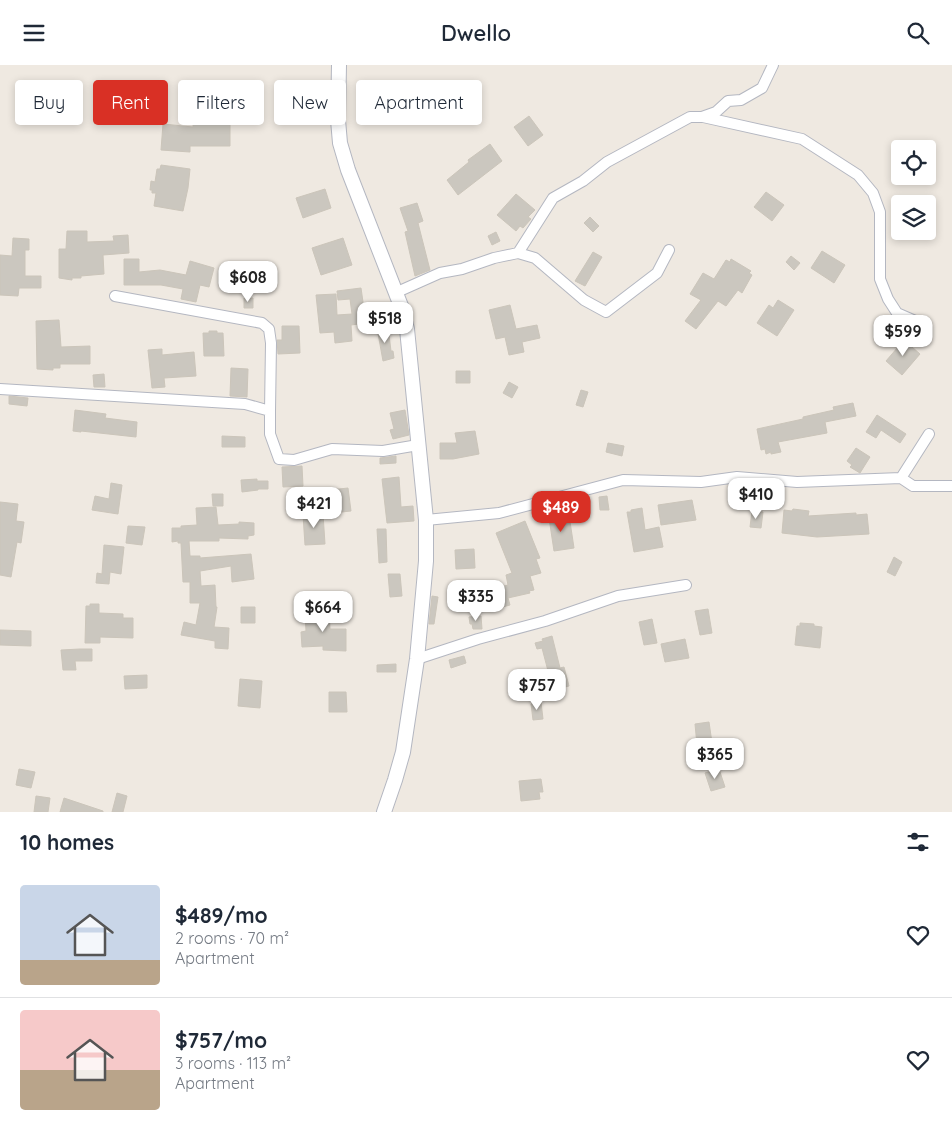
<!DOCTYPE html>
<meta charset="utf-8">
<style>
body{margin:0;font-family:Quicksand,sans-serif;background:#f6f6f7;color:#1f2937;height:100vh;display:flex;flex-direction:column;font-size:19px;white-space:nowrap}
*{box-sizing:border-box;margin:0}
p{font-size:16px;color:#747a83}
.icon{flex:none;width:28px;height:28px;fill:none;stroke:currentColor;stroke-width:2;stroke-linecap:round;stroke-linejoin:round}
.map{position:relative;height:747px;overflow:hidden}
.side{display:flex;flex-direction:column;background:#fff;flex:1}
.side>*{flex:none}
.guide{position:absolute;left:15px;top:15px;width:500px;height:45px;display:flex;gap:10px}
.controls{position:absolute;left:891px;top:75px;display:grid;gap:10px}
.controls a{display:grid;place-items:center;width:45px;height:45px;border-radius:5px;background:#fff;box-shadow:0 2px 8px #0003;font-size:25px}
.price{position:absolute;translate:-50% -42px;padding:0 11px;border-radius:10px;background:#fff;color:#222;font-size:16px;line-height:32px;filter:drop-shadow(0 1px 2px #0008)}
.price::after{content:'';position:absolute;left:50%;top:30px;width:15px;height:11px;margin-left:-8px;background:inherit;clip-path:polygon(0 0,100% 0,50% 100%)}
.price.selected{background:#d93025;color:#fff}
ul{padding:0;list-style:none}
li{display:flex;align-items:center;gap:15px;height:125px;padding:0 20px}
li+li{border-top:1px solid #e0e1e3}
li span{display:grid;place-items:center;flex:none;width:140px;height:100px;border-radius:5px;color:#555}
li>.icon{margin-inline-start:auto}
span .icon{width:60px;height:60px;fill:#fffc;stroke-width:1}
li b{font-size:21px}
h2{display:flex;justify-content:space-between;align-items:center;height:60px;padding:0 20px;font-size:21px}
.chip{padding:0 18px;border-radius:5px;background:#fff;box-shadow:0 2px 8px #0003;font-size:18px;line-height:45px}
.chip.selected{background:#d93025;color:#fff}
header{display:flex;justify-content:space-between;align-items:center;height:65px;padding:0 20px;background:#fff;font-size:22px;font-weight:600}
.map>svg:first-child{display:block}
</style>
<header><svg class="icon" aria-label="menu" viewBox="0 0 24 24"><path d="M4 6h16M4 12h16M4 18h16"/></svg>Dwello<svg class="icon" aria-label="search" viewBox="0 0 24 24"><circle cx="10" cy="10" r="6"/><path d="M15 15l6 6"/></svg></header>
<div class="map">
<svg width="952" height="747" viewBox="0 0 952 747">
<rect width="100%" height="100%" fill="#efe9e1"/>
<!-- building -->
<path fill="#cbc7bf" stroke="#cbc5ba" d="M195,39L228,42V39H239L240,58H230V81H190V87L161,85L163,59L193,62Z
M529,51L543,70L528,81L514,62Z
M490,79L502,96L458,130L447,115L469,97L468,95Z
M161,100L190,104L188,123L183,146L154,141L156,128H152V125H150L151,116L155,117L157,104H160Z
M325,124L331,143L303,153L296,133Z
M766,127L784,140L772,156L754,142Z
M516,129L535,145L528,152L531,154L523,163L520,161L516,166L497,150Z
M417,138L423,156L418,158L430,205L415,211L405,167L408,166L400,143Z
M590,152L599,161L593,167L584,158Z
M67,166H87V177L114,176L113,171L128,170L129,188L103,190L104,209L81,211V213H72V215L59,213V184H66Z
M496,167L500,176L492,180L488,171Z
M13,173L29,174V185H25V211H41V223H19L18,231L0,230V190L12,191Z
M343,173L352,200L321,210L312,183Z
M822,186L845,200L834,218L811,203Z
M593,187L602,192L585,221L575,216Z
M791,191L800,198L794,205L786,197Z
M124,194H139V207L160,205L186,210L190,196L214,203L209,222L200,220L196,237L181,234L183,224L161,220H124Z
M731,194L751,206L749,208L752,210L742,228L738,225L726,241L718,236L696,264L685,256L701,235L690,229L703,208L714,214L726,195L730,197Z
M361,223L366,258L351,260L352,276L335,278L334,267L320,268L316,230L336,229L337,250L352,249L350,234L338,235L337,226Z
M244,233H253V243H244Z
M778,235L794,245L777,271L757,258L769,240L773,243Z
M510,240L516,264L537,260L540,273L522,277L524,287L509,290L505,272L496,274L489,245Z
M59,255L61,282L90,281V299H60V303H53V305L37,304L36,256Z
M282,261H299L300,288L278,289L277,275H282Z
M388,262L391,286H393L394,293L383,296L377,263Z
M209,266H217V268H223L224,291H204L203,268H209Z
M904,275L920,289L902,310L886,296Z
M162,284V290L194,287L196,311L164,313L165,322L152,323L148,285Z
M231,303L248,304L247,332L230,331Z
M456,306H470V318H456Z
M104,309L105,322H94L93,310Z
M509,317L518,322L512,333L503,328Z
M581,325L588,327L583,342L576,340Z
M9,331L28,333L27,341L9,339Z
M853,338L856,351L825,357L827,368L778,377L781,387L771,389V387L766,389L765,384L761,385L757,364L803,354V352L834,345L833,342Z
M75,345L106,349L105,353L137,357L136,372L81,366V367L73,366Z
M405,345L409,370L393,374L390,365L394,364L390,348Z
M877,350L906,369L900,378L881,365L876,373L866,367Z
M475,366L479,389L453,394H440V378H457L455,368Z
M222,371L245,372V382H222Z
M608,378L624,381L622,391L606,387Z
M856,383L870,392L860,408L850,402L852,400L847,396Z
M396,391V398L380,399V393Z
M302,401L303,421L283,422L282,402Z
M399,412L401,442L413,441L414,456L387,458L382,414Z
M257,414V416H268V424H258V425L242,427L241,415Z
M111,418L122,420L118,449L92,445L95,431L109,434Z
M348,423L351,446L332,448L330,425Z
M212,429H223V441H213Z
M607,431L609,445H600L599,432Z
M692,435L696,455L661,460L658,440Z
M0,437L18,439L16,456L24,457L21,478L17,477L11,512L0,510Z
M216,442L218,460L239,459V457L254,458V470L248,471V474L219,473V476H189L190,491H200V493L251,489L254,514L232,517L231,501L200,506L201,521L215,520L216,542H217L214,562L229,563L228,584L215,583V576L181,570L184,557L196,560L200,538H190V517H183L181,478H178V476L172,477V463H181V461L197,460L196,443Z
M642,443L645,465L659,462L663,482L634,487L627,447H631V445Z
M793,444L809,446L808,451L856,448V450L867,449L869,469L817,472L782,468L784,445L792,446Z
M752,446L763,447L761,463L750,462Z
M323,449L325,479L305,480L303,450Z
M569,450L574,483L554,486L549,453Z
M525,456L540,493L536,494L541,508L530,511L534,525L529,526L530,528L508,533L510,540L495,544L490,525L508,520L506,510L512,508L496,468Z
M128,461L145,462L142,480L126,478Z
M377,464H386L387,497L379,498Z
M104,480L124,482L121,509L110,507L109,519L96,518L97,508L102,509Z
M474,484L475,503L456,504L455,485Z
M894,492L902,497L895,511L887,507Z
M388,509H400L402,531L390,532Z
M432,531L438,532L434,559H429Z
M90,539H99V548L123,549V553H133V573L100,572V578H85L86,541H90Z
M241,542H255V558H241Z
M708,544L712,568L700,570L695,546Z
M329,547L330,564H346V586L323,585V581L302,582L301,567L306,566L305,548Z
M481,551L482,564H473L472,559H470L469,552Z
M652,554L657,578L644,580L639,557Z
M800,558L814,559V561L822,562L820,583L795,580L797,561H800Z
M0,565L31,566V581L0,580Z
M552,571L560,603L564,602L569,621L553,625L542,583L537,584L535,578L543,576L542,574Z
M685,574L689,593L665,597L661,579Z
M80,584H92V596H75L76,605H63L61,585Z
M464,591L466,598L451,603L449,595Z
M396,599V607H377V600Z
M147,610V623L125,624L124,611Z
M240,614L262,616L260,643L238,641Z
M329,627H346L347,647H329Z
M541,637L543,654L533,655L531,639Z
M709,657L712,678L697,680L695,659Z
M729,681L734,696L725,699L720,684Z
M19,704L35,707L31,723L16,720Z
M719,704L725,722L711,726L705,708Z
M541,714L543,727H539L540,734L521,736L519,716Z
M117,728L127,731L123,747H112Z
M36,731L50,733L48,747H34Z
M64,733L103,746V747H60Z"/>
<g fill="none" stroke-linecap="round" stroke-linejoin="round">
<defs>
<path id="street" d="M703,52L802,74L858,110L873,128L880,147V214L888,234L897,248L920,258
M518,188L535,193L584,235L606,247L657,208L669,185
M395,228L440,208L462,204L494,193L518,188L553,133L583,116L607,97L690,52H702L716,47L728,36L741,35L762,23L773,0
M115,231L262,258L269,264L271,278L270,346
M0,324L245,339L270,346V369L279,394L294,395L332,384L383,386L418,380
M901,413L929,369
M426,455L499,448L623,415L701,417L737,412L797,417L901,413L913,421H952
M417,594L478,574L545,556L618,531L686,520"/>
<path id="secondary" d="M339,0L338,55L340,78L348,105L401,241L407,264L426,455V496L417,594L403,687L395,715L384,747"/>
</defs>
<!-- street casing -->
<use href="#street" stroke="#b4b7c1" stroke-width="12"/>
<!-- secondary casing -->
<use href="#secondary" stroke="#b4b7c1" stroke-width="16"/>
<!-- street -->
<use href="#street" stroke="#fff" stroke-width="10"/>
<!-- secondary -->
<use href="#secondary" stroke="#fff" stroke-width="14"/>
</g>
</svg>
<div class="controls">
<a><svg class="icon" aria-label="locate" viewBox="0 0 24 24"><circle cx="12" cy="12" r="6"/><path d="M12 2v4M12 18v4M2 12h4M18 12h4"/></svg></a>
<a><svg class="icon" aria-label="layers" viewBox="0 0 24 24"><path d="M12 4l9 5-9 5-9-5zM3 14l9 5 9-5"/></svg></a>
</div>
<b class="price" style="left:248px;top:238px">$608</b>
<b class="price" style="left:385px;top:279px">$518</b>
<b class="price" style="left:903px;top:292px">$599</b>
<b class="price" style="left:756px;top:455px">$410</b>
<b class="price" style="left:314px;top:464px">$421</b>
<b class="price selected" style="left:561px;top:468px">$489</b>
<b class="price" style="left:476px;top:557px">$335</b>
<b class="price" style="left:323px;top:568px">$664</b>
<b class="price" style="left:537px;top:646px">$757</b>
<b class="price" style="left:715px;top:715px">$365</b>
<div class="guide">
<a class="chip">Buy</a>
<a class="chip selected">Rent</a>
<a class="chip">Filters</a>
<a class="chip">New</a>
<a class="chip">Apartment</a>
</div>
</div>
<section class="side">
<h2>10 homes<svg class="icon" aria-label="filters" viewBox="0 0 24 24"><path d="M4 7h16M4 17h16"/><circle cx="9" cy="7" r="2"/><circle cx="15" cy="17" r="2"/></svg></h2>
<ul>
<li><span style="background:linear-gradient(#c9d6e8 75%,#b9a48a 0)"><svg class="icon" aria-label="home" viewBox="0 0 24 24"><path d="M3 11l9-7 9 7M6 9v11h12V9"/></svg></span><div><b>$489/mo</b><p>2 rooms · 70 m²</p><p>Apartment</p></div><svg class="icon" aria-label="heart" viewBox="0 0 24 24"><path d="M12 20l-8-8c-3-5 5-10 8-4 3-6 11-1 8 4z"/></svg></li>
<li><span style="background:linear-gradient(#f6c9c9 60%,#b9a48a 0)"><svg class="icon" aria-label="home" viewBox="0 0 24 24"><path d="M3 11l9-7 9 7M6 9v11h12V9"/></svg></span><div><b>$757/mo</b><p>3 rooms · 113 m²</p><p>Apartment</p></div><svg class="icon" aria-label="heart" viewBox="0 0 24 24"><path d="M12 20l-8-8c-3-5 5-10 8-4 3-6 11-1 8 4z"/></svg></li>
</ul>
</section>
